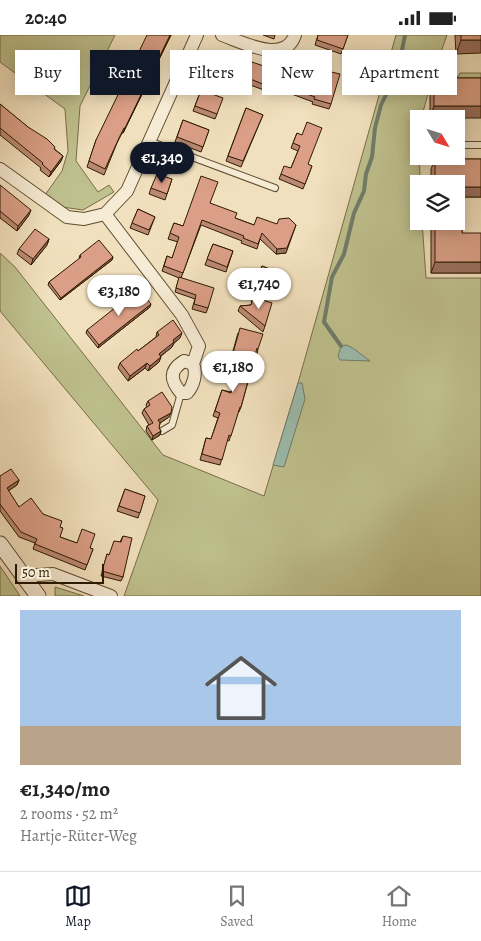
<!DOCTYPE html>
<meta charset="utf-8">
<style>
body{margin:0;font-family:Alegreya,serif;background:#f2f2f2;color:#222;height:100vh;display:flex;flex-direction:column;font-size:19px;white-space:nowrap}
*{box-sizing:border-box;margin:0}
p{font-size:16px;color:#767676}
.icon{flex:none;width:28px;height:28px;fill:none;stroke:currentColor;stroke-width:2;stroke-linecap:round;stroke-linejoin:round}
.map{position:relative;height:561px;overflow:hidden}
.side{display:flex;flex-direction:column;background:#fff;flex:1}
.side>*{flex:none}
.banner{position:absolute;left:15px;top:15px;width:451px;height:45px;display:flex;gap:10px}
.needle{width:32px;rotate:128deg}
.tools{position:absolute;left:410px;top:75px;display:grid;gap:10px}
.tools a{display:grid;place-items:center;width:55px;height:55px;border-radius:0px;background:#fff;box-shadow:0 2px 12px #0003;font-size:25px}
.scale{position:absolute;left:15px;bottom:12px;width:89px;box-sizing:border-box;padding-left:5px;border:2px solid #2f1a02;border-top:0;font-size:14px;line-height:18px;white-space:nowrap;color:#2f1a02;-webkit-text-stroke:4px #f6ebd4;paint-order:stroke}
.price{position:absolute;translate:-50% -42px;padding:0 11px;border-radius:18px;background:#fff;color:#222;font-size:16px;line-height:32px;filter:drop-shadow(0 1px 2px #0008)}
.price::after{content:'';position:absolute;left:50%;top:30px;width:15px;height:11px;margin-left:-8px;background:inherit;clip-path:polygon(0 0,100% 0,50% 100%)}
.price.active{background:#111827;color:#fff}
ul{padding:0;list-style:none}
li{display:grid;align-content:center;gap:10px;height:265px;padding:0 20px}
li span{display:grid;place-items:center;height:155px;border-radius:0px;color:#555}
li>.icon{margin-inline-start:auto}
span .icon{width:90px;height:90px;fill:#fffc;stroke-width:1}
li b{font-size:21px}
.chip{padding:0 18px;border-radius:0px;background:#fff;box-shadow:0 2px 12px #0003;font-size:18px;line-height:45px}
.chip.active{background:#111827;color:#fff}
.status{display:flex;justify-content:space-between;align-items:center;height:35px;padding:0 25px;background:#fff;direction:ltr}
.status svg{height:14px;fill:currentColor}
.menu{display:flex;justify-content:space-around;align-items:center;height:70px;border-top:1px solid #e0e0e0;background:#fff;font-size:14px;color:#767676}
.menu a{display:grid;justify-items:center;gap:2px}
.menu .active{color:#111827}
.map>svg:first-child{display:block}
</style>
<div class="status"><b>20:40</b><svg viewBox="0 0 49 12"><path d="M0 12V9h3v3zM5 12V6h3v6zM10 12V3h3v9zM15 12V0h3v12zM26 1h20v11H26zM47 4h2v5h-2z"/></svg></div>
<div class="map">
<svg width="481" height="561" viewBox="0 0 481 561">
<rect width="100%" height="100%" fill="#f1e0bd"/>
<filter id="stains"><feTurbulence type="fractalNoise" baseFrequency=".004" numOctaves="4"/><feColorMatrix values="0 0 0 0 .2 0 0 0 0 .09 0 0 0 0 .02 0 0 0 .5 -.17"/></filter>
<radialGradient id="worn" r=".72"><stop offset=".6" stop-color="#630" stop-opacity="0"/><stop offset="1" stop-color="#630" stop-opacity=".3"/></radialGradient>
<!-- green -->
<path fill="#bfc18e" stroke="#776e48" d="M0,0H115L80,71L76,126L98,157L109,150L114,157L83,175L62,172L45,160L62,136L68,116L65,74L0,27Z
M396,0H447L435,34L421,84H419L420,149H419V186H422L426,243H481V561H124L158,465L0,276V218L15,232L163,420L264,461L298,348Z
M460,38H481V53L456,44Z
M0,531L20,561H0Z
M55,552L84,561H55Z"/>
<!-- water -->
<path fill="#9bbdaf" stroke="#707c6a" d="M346,310C353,312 363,321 370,326L340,325L338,321L341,311Z
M298,348H302L305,364L284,432L273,430Z"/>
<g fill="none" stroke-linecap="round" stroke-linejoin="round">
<!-- stream -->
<path stroke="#707c6a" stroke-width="4" d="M341,311L324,287L332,242L344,219L354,178L364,156L366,139L372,122L375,93L381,70L398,35L405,0"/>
<defs>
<path id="service" d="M149,106L275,153
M456,110H481
M162,396L172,390L181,358"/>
<path id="minor" d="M222,0C242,7 285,30 295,0
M0,134L67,182L84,184L105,179L127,156L197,0
M105,179L182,280L199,311L193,329L184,326C168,336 171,346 181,358H187C194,350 197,338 193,329
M23,541L53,539L111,561"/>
<path id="tertiary" d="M0,509L38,561"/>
</defs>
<!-- service casing -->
<use href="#service" stroke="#604c31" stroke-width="8"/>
<!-- minor casing -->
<use href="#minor" stroke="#604c31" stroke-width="14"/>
<!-- tertiary casing -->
<use href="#tertiary" stroke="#604c31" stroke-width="17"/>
<!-- service -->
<use href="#service" stroke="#f6ebd4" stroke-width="6"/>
<!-- minor -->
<use href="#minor" stroke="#f6ebd4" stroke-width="12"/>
<!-- tertiary -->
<use href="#tertiary" stroke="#f6ebd4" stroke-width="15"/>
</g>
<!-- wall -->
<path fill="#bb8973" stroke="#2f1a02" d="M171,0L123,98H122L117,108L104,140L87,132L96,105Z
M263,0H275L274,4Z
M318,0H348L341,19L315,10Z
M455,0H481L456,19Z
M216,21L250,32L272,34L264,55L231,43L228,51L207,44Z
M293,36L331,69L329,74L312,69L313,67L289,58L291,53L288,52Z
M434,43H481L430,83V54Z
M201,55L217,79L215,84L193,76Z
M0,69L63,121L61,126L49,142L40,135L41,133L0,100Z
M246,73L263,80L241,132L226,126Z
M183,85L209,95L201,117L175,107Z
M297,98L308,130L312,131L303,154L279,144L281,139L291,133L298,116L291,113Z
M435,124H481V162H462V198L481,238H431V186H456V149H431V134Z
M172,144L165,165L149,159L151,153Z
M0,150L29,180L17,196L0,183Z
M210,168L235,183L254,190L286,218L276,219L260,204L257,214L241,208L242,206L201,190L181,243L208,273L206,278L192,274L195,264L175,257L179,243L162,236L167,221L172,223L178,207L168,204L174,188L183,191Z
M138,174L155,182L148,200L130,193Z
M49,204L47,210L31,230L17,219L19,214Z
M213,209L233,216L226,237L205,230Z
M80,220L113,222L112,225L60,265L48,250L49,247L80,224L79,223Z
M262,231L282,239L275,256L255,248Z
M253,262L265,291L263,297L238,276L240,271L251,270Z
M150,272L98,313L86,298L87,295Z
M157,297L180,303L174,308L172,312L161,321L159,327L148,336L145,333L128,346L118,333L120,328L138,316L156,302Z
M238,298L258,314L257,319L256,318L241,372L239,377H238L229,406L227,405L220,430L200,425L206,403L211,404L218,383L213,381L222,355L231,357L234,344L226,341Z
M148,366L169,382L160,388L159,393L161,396L160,400L152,405L146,396L147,391L149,390L142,378L144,374L147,372L146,370Z
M0,441L19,445L17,450L8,456L19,472L43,479L60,492V502L93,514L85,535L33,514L35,508L19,502L0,476Z
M125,454L145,461L138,483L117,476Z
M123,501V542L121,546L101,541L107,519L109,520L120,507Z"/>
<!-- shaded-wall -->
<path fill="#996f5e" stroke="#2f1a02" d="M170,0H171L123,98L125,93Z
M461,5H481V18L456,19Z
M434,71H481V83H430Z
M63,121L61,126L49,142L51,137Z
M462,152H481V162H458Z
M31,175L29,180L17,196L18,191Z
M296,190L286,218L276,219L277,214Z
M49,204L47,210L31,230L33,224Z
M113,222L112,225L60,265L61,263Z
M435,227H481V238H431Z
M151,269L150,272L98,313L99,310Z
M182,298L180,303L174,308L172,312L157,324L159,319L173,305Z
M161,322L159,327L148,336L150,331Z
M147,328L145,333L128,346L130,341Z
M171,378L169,382L157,390L158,385Z
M161,396L160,400L152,405L153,401Z
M19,445L17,450L5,458L7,453Z"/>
<!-- building -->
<path fill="#da9f86" stroke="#2f1a02" d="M147,0H170L125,93H124L119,103L105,134L89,126L96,105Z
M318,0H348L343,14L317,5Z
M461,0H481V5H461Z
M216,21L250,32L252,27L272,34L265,50L233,37L230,46L209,38Z
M323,35L340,39L331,69L314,64L315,62L291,53L293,48L290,46L293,36L319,47Z
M434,43H481V71H434Z
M201,55L223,63L217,79L195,71Z
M0,69L28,92L47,104L55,112L54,114L63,121L51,137L42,129L43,128L0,93Z
M246,73L263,80L243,126L228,121Z
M183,85L209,95L203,112L177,102Z
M307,87L322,93L308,129L312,131L305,149L281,139L284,131L291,133L300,111L293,108L297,98L302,100Z
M435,124H481V152H462V198H481V227H435V186H456V149H435Z
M157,139L172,144L167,159L151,153Z
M201,141L218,147L210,168L237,178L235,183L254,190L257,182L277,189L279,184L289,183L296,190L287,213L277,214L262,198L258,209L243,203L244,201L202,185L183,238L164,231L167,221L172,223L179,202L170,198L174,188L183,191Z
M0,150L31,175L18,191L0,176Z
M138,174L155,182L149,195L132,188Z
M35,194L49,204L33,224L19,214Z
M99,205L113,222L61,263L49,247L81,222L80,220Z
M213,209L233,216L227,232L207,224Z
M262,231L282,239L277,250L257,243Z
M179,242L214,253L208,273L194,269L196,260L176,253Z
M139,254L151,269L99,310L87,295Z
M253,262L272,268L265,291L240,271L251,270Z
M173,285L182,298L173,305L174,307L159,319L161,322L150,331L147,328L130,341L120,328L137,314L138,316L159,300L157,297Z
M240,293L263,299L258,314L257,313L241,372H240L231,401L229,400L222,425L202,419L206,403L211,404L220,378L215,376L222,355L231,358L236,339L228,336Z
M162,357L172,372L171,378L158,385L160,388L159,393L161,396L153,401L147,391L153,388L144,374L150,370L148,366Z
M11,434L19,445L7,453L19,472L31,463L43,479L62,486L60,492L63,493L60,502L77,508L82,494L95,499L90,513L93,514L87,530L35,509L37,504L21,497L0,469V441Z
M125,454L145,461L140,478L119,471Z
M123,501L132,503L123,542L102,536L107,519L109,520L114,506L121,507Z"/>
<rect width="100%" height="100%" filter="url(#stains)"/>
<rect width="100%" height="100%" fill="url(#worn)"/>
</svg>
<div class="tools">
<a><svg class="needle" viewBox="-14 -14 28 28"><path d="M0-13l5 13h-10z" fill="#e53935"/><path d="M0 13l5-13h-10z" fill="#767676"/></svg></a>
<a><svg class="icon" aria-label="layers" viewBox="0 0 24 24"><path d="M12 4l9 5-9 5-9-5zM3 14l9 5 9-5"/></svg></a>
</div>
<div class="scale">50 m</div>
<b class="price active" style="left:162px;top:149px">€1,340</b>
<b class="price" style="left:259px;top:275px">€1,740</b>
<b class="price" style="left:119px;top:282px">€3,180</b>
<b class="price" style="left:233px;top:358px">€1,180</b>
<div class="banner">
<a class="chip">Buy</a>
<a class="chip active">Rent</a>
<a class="chip">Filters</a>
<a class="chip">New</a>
<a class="chip">Apartment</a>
</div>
</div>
<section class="side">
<ul>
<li><span style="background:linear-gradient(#a9c7e8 75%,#b9a48a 0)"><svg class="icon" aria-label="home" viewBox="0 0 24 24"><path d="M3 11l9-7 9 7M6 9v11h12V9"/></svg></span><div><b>€1,340/mo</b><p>2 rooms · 52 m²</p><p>Hartje-Rüter-Weg</p></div></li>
</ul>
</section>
<nav class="menu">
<a class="active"><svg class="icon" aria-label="map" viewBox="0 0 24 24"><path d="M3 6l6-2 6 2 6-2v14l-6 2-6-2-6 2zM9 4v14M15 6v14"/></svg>Map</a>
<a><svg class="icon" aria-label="saved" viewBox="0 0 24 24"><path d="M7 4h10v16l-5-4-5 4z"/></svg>Saved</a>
<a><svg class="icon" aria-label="home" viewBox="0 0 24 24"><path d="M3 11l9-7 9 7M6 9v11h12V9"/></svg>Home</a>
</nav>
